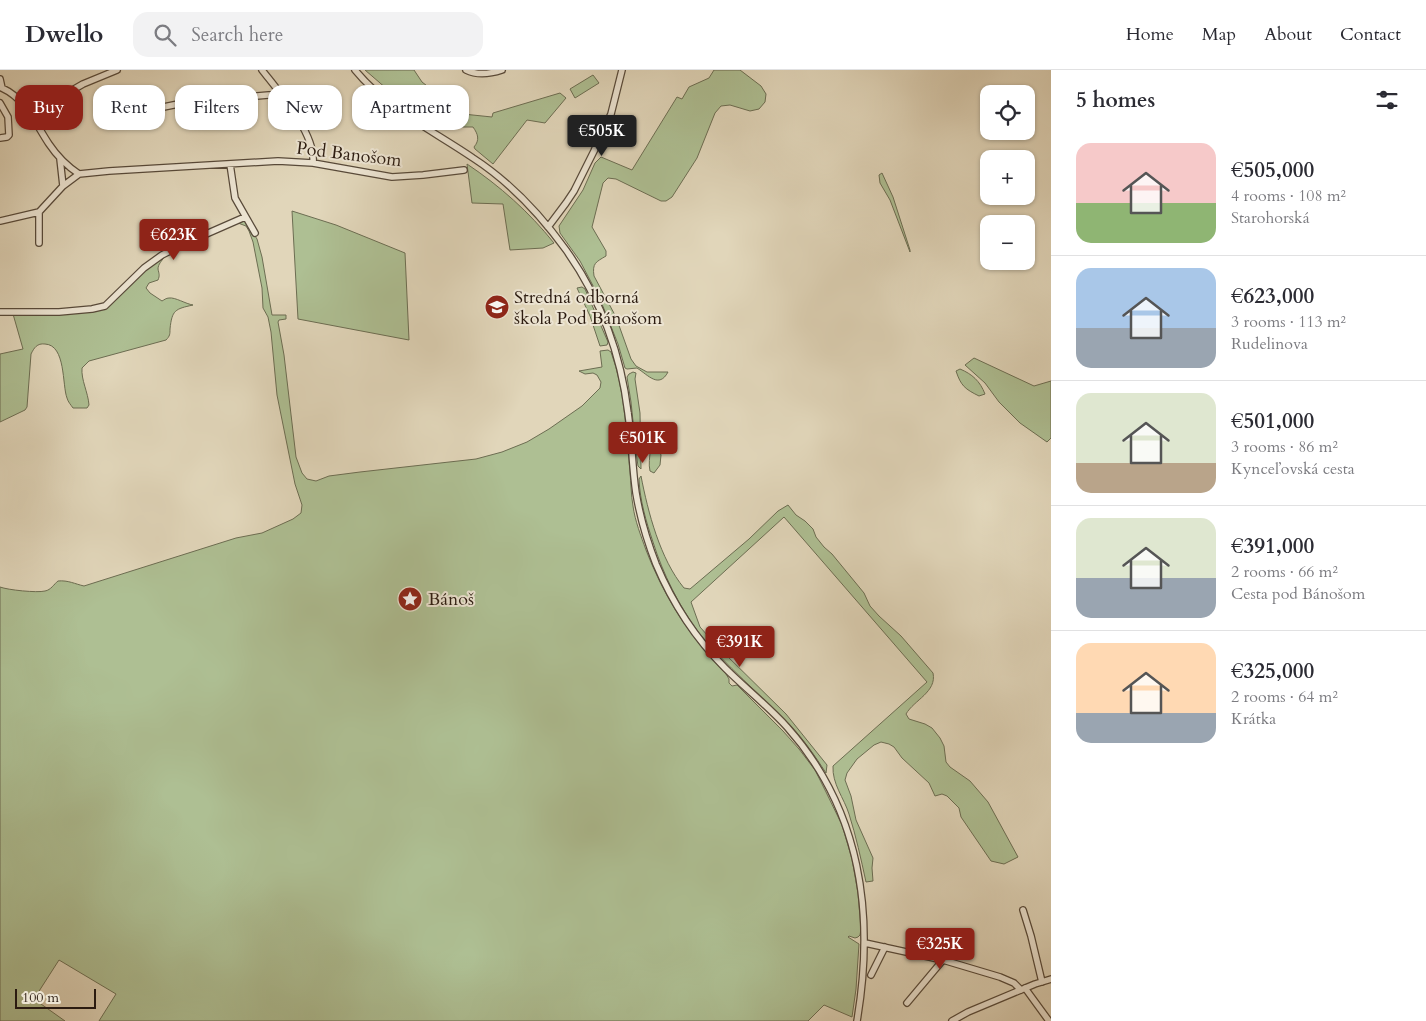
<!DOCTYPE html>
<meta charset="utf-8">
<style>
body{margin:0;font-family:Cardo,serif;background:#f2f2f3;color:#2b2b33;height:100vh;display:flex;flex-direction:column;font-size:19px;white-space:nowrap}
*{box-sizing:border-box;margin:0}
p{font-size:16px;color:#7c7c81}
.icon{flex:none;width:28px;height:28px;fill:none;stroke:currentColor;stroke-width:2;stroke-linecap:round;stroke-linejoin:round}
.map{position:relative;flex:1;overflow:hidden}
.details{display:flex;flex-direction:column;background:#fff;width:375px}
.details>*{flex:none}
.top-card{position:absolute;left:15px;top:15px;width:475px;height:45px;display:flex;gap:10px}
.tools{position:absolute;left:980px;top:15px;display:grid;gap:10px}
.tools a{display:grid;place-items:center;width:55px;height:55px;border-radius:10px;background:#fff;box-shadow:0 1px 4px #0004;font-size:25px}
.scale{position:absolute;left:15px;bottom:12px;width:81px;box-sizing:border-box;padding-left:5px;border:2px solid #2b1b10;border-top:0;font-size:14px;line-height:18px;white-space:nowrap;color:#2b1b10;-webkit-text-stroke:4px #ece4d2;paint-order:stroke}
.price{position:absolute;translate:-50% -42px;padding:0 11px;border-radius:5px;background:#8f2418;color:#fff;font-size:16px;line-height:32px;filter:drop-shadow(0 1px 2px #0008)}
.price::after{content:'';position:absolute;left:50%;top:30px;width:15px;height:11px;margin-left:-8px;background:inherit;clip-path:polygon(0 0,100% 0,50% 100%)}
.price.active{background:#222;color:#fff}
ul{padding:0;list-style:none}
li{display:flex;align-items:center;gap:15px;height:125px;padding:0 25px}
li+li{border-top:1px solid #e1e1e2}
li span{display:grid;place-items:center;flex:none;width:140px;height:100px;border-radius:15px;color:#555}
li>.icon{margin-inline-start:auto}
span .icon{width:60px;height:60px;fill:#fffc;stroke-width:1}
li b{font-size:21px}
h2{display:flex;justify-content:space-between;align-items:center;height:60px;padding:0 25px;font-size:21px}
.chip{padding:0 18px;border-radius:15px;background:#fff;box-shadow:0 1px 4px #0004;font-size:18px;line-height:45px}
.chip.active{background:#8f2418;color:#fff}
header{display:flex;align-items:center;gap:30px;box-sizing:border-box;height:70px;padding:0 25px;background:#fff;border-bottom:1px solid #e1e1e2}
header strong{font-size:24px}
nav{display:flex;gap:28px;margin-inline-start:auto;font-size:18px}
.search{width:350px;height:45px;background:#f2f2f3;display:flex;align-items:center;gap:12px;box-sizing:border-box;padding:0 18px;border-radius:15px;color:#7c7c81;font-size:19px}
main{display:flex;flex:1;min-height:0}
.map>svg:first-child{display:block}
</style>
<header>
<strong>Dwello</strong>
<div class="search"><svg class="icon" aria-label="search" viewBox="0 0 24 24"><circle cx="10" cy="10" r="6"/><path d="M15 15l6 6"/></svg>Search here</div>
<nav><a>Home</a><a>Map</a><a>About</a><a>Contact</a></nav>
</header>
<main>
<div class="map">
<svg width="1051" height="951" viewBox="0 0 1051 951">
<rect width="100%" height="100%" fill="#e1d6ba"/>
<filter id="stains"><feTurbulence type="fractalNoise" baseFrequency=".004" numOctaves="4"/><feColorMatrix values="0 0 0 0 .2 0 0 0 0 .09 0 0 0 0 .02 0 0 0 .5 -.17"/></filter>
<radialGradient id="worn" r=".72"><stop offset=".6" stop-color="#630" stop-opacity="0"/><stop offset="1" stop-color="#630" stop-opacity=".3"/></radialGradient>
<!-- green -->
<path fill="#aebf93" stroke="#6c6d52" d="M365,0H414L422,12L463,44L492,47L493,43L560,23L566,28L545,53L527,50L493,94L475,79L474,77C480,70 478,64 473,57H439L425,49L402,32Z
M714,0H740L761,16L766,24L765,32L759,39L750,41L730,35L721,36L715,43L697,88L672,127L666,131H661L616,109L608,108L603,113L592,157L606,181V186C596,192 592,193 594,206L616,247L631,289L636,296L647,302H668C659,319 648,305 637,298L627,299L625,298L618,274L600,229L580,191L560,163L559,156L583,120L595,93L601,87L632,100L677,27L682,29L689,17L709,8Z
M593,5L599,13L575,28L570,19Z
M467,94C500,116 529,142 554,173L543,178L510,180L503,134L472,133Z
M882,103L893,127L910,180V182L890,130L880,113L879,105Z
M292,141L336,155L405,183L409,270L298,249Z
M244,150L246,152L257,169L262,187L272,245H286V249L279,250L278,252L284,285L296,387L302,403L307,409L316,411L329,406L360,402L476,389L502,382L527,372L549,359L582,336L600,318L601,312L597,305L593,303L585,304L579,301L602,297L600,281L608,280L611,282C625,320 626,362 630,402C631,413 631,425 633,436C635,451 641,466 646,480C665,529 690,567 726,604L729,609V613L732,616L737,615L783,661L799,679L815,700L826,722L842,755L852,789L858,823L861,859L860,865L858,867L855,868L849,866L848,867L859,874L856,919L852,947L824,935L808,951H99L116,924L59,890L34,929L65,951H0V517C8,520 37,523 45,521C51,520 54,514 58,511C68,510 75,514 84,516L236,468L262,463L293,449L301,443L302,435L295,414L277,325L271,262L268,247L263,238L262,218L253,172L249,161L246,156L238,153Z
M164,187C162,191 158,194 158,199C159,204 160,205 158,210L149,213L146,218L150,223L162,231C164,230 166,228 169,228C175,227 186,234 193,235C175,239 172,240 170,259C170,264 170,266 166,270L89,291L82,298C81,310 88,322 89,335L87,338H73C71,335 68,332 67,328C62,315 66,275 45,274C37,273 34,278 31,284L27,337L25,340L0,352V284L23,279L13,244L103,239L112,233L139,205Z
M582,217L585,219L608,272L607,275L600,276L590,246L577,218Z
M974,288L1034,316L1051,311V368L1047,372L1020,353L999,332L985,313L965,295Z
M960,299C972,304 980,311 985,324L979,326C965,319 961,316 956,301Z
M633,302L636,303L635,309L640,343L641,399L638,396L637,389L631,332L627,307L629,304Z
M656,352L657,375L661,385L660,395L654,403L650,401C647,388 654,370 653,355Z
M641,406C648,442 660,489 684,518L690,519L749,469L778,441L788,435L796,445L805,451L813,459L816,467L824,477L832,484L864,523L870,536L879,546L901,566L933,603C937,622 914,630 906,644L909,649L925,654L932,658L940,668L944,676L946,692L950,697L970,711L988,732L1018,787L1004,794L991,791L961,747L959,738L947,726L942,724L935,726L929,713L902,688L894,677L889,674L881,672L874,675L857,689L847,703L845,710L851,726L856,750L873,788L872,798L873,811L866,812C861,789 856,766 849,744C844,728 832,714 833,696L927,612L784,447L691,532L700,557L717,576L786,644L827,695L826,703C815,686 804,670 790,655C760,624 726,596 699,563C679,536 663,504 653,472C646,451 640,431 639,409Z"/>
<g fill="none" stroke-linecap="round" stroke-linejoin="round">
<defs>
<path id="minor" d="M262,0C279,22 316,64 313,93
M355,0C387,39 432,60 473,88C510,112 540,144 566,180C600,228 621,285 628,343C632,370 632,396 636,423C640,447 647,471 656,494C672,532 695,568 725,598C745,618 768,636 787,657C861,740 875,845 857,951
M466,0C478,6 490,4 502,0
M0,9L2,18
M2,18C26,29 35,53 49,74C57,86 67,96 79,104
M0,33L8,47L9,65L7,67L0,68
M31,44L83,14L117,0
M110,48L188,32L280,24
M60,89L63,116
M230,94L235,128L255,163
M0,151L39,142L63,116L79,104L109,101L278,91L313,93L392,107L423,105L464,100
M548,157L566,133L574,121L594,81L611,44L622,0
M39,173V142
M0,242H59L92,239L105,236L144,198L162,185L188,172L245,147
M1023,840L1031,866L1042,912
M865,873L943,890L1000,907L1014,913L1021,920
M871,905L885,877
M1025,918L1049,951
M907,933L943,890
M952,951L968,942L1035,914L1051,909"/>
</defs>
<!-- minor casing -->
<use href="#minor" stroke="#584a3a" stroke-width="8"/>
<!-- minor -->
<use href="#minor" stroke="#ece4d2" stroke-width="5.5"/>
</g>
<!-- icons -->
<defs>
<symbol id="university-disc" viewBox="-11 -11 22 22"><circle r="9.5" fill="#8f2418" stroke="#ece4d2"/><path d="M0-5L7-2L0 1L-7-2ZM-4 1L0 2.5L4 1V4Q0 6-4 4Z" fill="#fff"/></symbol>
<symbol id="sight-disc" viewBox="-11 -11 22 22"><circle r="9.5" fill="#8f2418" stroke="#ece4d2"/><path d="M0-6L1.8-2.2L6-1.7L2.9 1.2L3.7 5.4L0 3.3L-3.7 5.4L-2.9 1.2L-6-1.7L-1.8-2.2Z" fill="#fff"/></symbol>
</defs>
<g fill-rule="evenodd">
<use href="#university-disc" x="483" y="223" width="28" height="28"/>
<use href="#sight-disc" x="396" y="515" width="28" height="28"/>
</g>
<g text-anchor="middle" stroke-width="4" stroke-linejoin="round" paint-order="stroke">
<!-- street labels -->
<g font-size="18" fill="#2b1b10" stroke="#ece4d2">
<text transform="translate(349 84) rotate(7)" y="6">Pod Banošom</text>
</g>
<!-- poi labels -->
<g font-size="18" fill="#2b1b10" stroke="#ece4d2" text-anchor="start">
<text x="514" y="233">Stredná odborná<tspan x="514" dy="21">škola Pod Bánošom</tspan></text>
<text x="428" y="535">Bánoš</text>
</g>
</g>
<rect width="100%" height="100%" filter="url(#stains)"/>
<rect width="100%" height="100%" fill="url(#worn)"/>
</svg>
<div class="tools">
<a><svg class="icon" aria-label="locate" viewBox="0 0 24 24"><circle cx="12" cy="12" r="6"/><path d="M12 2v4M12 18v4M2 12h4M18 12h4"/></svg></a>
<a>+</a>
<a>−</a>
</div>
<div class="scale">100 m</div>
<b class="price active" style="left:602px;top:87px">€505K</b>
<b class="price" style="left:174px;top:191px">€623K</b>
<b class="price" style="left:643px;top:394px">€501K</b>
<b class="price" style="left:740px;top:598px">€391K</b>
<b class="price" style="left:940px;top:900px">€325K</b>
<div class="top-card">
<a class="chip active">Buy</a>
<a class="chip">Rent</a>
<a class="chip">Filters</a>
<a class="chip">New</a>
<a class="chip">Apartment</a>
</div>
</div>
<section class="details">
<h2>5 homes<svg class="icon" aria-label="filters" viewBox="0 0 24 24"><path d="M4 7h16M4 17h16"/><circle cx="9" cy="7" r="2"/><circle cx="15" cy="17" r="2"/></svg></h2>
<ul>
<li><span style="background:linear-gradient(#f6c9c9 60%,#8fb573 0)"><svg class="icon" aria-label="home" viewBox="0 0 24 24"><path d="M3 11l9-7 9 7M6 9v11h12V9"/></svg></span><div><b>€505,000</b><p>4 rooms · 108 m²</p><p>Starohorská</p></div></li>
<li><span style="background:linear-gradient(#a9c7e8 60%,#9aa5b1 0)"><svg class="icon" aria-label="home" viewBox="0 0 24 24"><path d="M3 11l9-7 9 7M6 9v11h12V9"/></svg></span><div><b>€623,000</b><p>3 rooms · 113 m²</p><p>Rudelinova</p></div></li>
<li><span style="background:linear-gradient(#dfe7d0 70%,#b9a48a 0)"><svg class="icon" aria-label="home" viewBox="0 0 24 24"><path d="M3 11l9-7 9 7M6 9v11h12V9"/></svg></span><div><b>€501,000</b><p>3 rooms · 86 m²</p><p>Kynceľovská cesta</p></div></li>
<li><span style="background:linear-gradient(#dfe7d0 60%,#9aa5b1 0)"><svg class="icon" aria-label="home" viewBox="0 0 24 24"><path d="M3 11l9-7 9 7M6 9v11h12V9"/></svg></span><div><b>€391,000</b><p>2 rooms · 66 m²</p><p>Cesta pod Bánošom</p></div></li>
<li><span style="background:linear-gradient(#ffd9b3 70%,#9aa5b1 0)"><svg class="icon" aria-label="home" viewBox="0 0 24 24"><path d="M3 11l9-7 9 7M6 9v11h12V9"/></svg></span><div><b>€325,000</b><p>2 rooms · 64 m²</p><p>Krátka</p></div></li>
</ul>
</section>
</main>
